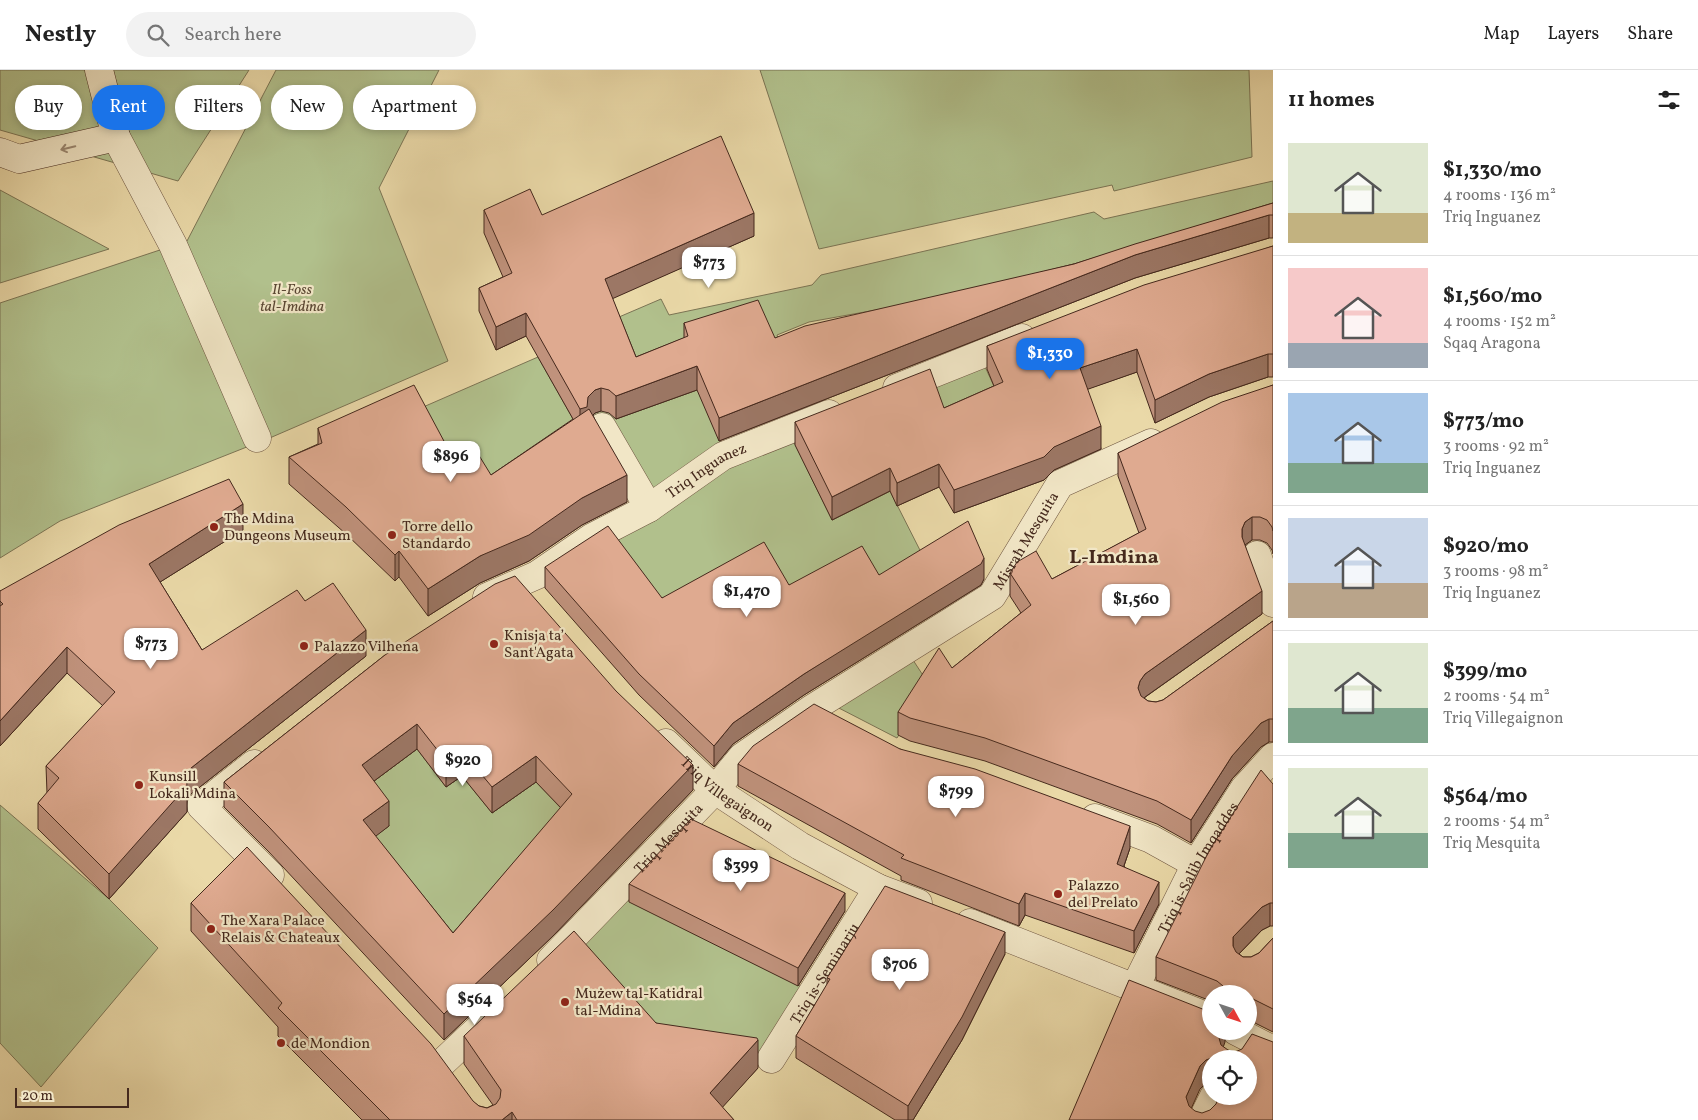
<!DOCTYPE html>
<meta charset="utf-8">
<style>
body{margin:0;font-family:Vollkorn,serif;background:#f2f2f2;color:#222;height:100vh;display:flex;flex-direction:column;font-size:19px;white-space:nowrap}
*{box-sizing:border-box;margin:0}
p{font-size:16px;color:#767676}
.icon{flex:none;width:28px;height:28px;fill:none;stroke:currentColor;stroke-width:2;stroke-linecap:round;stroke-linejoin:round}
.map{position:relative;flex:1;overflow:hidden}
.panel{display:flex;flex-direction:column;background:#fff;width:425px}
.panel>*{flex:none}
.banner{position:absolute;left:15px;top:15px;width:475px;height:45px;display:flex;gap:10px}
.needle{width:32px;rotate:130deg}
.buttons{position:absolute;left:1202px;top:915px;display:grid;gap:10px}
.buttons a{display:grid;place-items:center;width:55px;height:55px;border-radius:50%;background:#fff;box-shadow:0 2px 8px #0003;font-size:25px}
.scale{position:absolute;left:15px;bottom:12px;width:114px;box-sizing:border-box;padding-left:5px;border:2px solid #45291d;border-top:0;font-size:14px;line-height:18px;white-space:nowrap;color:#45291d;-webkit-text-stroke:4px #f1e6c6;paint-order:stroke}
.price{position:absolute;translate:-50% -42px;padding:0 11px;border-radius:10px;background:#fff;color:#222;font-size:16px;line-height:32px;filter:drop-shadow(0 1px 2px #0008)}
.price::after{content:'';position:absolute;left:50%;top:30px;width:15px;height:11px;margin-left:-8px;background:inherit;clip-path:polygon(0 0,100% 0,50% 100%)}
.price.on{background:#1a73e8;color:#fff}
ul{padding:0;list-style:none}
li{display:flex;align-items:center;gap:15px;height:125px;padding:0 15px}
li+li{border-top:1px solid #e0e0e0}
li span{display:grid;place-items:center;flex:none;width:140px;height:100px;border-radius:0px;color:#555}
li>.icon{margin-inline-start:auto}
span .icon{width:60px;height:60px;fill:#fffc;stroke-width:1}
li b{font-size:21px}
h2{display:flex;justify-content:space-between;align-items:center;height:60px;padding:0 15px;font-size:21px}
.tag{padding:0 18px;border-radius:22px;background:#fff;box-shadow:0 2px 8px #0003;font-size:18px;line-height:45px}
.tag.on{background:#1a73e8;color:#fff}
header{display:flex;align-items:center;gap:30px;box-sizing:border-box;height:70px;padding:0 25px;background:#fff;border-bottom:1px solid #e0e0e0}
header strong{font-size:24px}
nav{display:flex;gap:28px;margin-inline-start:auto;font-size:18px}
.search{width:350px;height:45px;background:#f2f2f2;display:flex;align-items:center;gap:12px;box-sizing:border-box;padding:0 18px;border-radius:28px;color:#767676;font-size:19px}
main{display:flex;flex:1;min-height:0}
.map>svg:first-child{display:block}
</style>
<header>
<strong>Nestly</strong>
<div class="search"><svg class="icon" aria-label="search" viewBox="0 0 24 24"><circle cx="10" cy="10" r="6"/><path d="M15 15l6 6"/></svg>Search here</div>
<nav><a>Map</a><a>Layers</a><a>Share</a></nav>
</header>
<main>
<div class="map">
<svg width="1273" height="1050" viewBox="0 0 1273 1050">
<rect width="100%" height="100%" fill="#ead9a8"/>
<filter id="stains"><feTurbulence type="fractalNoise" baseFrequency=".004" numOctaves="4"/><feColorMatrix values="0 0 0 0 .2 0 0 0 0 .09 0 0 0 0 .02 0 0 0 .5 -.17"/></filter>
<radialGradient id="worn" r=".72"><stop offset=".6" stop-color="#630" stop-opacity="0"/><stop offset="1" stop-color="#630" stop-opacity=".3"/></radialGradient>
<!-- green -->
<path fill="#b1c08c" stroke="#7b7454" d="M0,0H249L178,111L0,60Z
M276,0H439L379,118L448,291L272,367L60,451L0,488V233L187,171Z
M760,0H1249L1252,87L1114,121L1112,115L819,179Z
M1273,111V156L1080,215L1074,194L948,227L809,252L777,265L784,287L697,319L722,375L653,423L492,432L453,415L414,341L538,287L573,349L636,310L612,250L661,229L669,245L812,215L821,205L1094,142L1104,149Z
M0,120L109,179L0,213Z
M982,290L997,323L944,361L927,312Z
M791,366L832,450L890,421L928,496L677,569L608,477L734,392Z
M911,587L930,616L897,668L833,635Z
M417,679L446,717L462,706L492,743L536,712L572,750L453,888L363,776L362,720Z
M0,735L109,829L158,878L41,1017L0,973Z
M621,827L806,919L760,996L656,981L569,882Z"/>
<g fill="none" stroke-linecap="round" stroke-linejoin="round">
<defs>
<g id="street">
<path d="M116,67L173,175L257,368"/>
<path d="M897,318L1022,268"/>
<path d="M602,357L649,438"/>
<path d="M1257,485L1273,533"/>
<path id="s1" d="M487,527L537,505L591,468L649,438L723,386L829,344"/>
<path id="s2" d="M666,673L715,720L800,776L878,818L918,833"/>
<path d="M254,694L201,736L270,805"/>
<path d="M1095,748L1151,769L1196,794"/>
<path d="M970,853L1211,948"/>
<path id="s3" d="M551,890L715,720L742,687L813,638L992,526L1060,414L1151,373"/>
<path id="s4" d="M1135,917L1196,794L1244,719L1273,687"/>
<path d="M1236,961L1273,980"/>
<path id="s5" d="M771,989L878,818"/>
<path d="M443,992L491,947"/>
<path d="M1202,1050L1214,1026"/>
</g>
<path id="secondary" d="M0,82L19,89L116,67L99,0"/>
</defs>
<!-- street casing -->
<use href="#street" stroke="#6e5540" stroke-width="29"/>
<!-- secondary casing -->
<use href="#secondary" stroke="#45291d" stroke-width="29"/>
<!-- street -->
<use href="#street" stroke="#f1e6c6" stroke-width="28"/>
<!-- secondary -->
<use href="#secondary" stroke="#f1e6c6" stroke-width="28"/>
</g>
<!-- wall -->
<path fill="#c0927c" stroke="#45291d" fill-rule="evenodd" d="M1273,133V168H1269L1135,208L719,371L697,320L616,349L609,343L601,341L595,343L593,345L627,432L582,455L529,491L480,513L428,546L399,507L395,511L346,464L289,414V387L318,374V358L453,388L491,405L573,349L526,266L496,280L479,241V218L503,207L484,163V140L754,166L612,228L636,287L684,268V253L775,268L1074,194Z
M1273,176V307H1268L1209,327L1155,353L1137,302L1087,319L1101,379L1054,400L1044,410L954,443L939,417L897,436L890,421L832,450L795,375V352L944,338L994,316L987,299V276Z
M1273,315V484L1272,480L1267,473L1260,470H1252L1245,475L1262,544L1144,628L1148,631L1156,632L1163,630L1273,551V672H1269L1261,677L1232,709L1191,773L1157,754L985,691L910,671L898,665V642L952,598L1021,543L1010,526V503L1052,509L1139,463L1118,406V383Z
M243,460L160,512L202,580L305,531L366,586L191,724L187,730V742L109,829L38,759V733L47,723L46,696L103,636L67,603L0,676V521Z
M545,497L662,528L789,515L879,505L984,509L981,515L804,625L733,674L714,697L639,625L545,518Z
M385,585L693,720L553,866L444,970L269,782L224,737V712ZM417,679L446,717L462,706L492,743L536,712L561,738L453,863L375,766L389,756L374,711Z
M900,679L1130,778L1124,796L1159,834L1134,883L1025,845L1019,856L901,810V806L738,716V694Z
M1273,714V856H1270L1262,860L1239,884L1243,887H1251L1259,883L1273,868V962L1249,950V924H1211V931L1156,910V887Z
M629,814L845,841L798,916L629,832Z
M191,833L479,1036L487,1038L493,1035L464,994V966L656,953L758,998L722,1037L734,1050H362L278,966V957L191,861Z
M1005,884L962,970L913,1050H895L796,988V966L827,915V908Z"/>
<!-- shaded-wall -->
<path fill="#9c7765" stroke="#45291d" d="M754,143V166L605,232V209Z
M1269,145V168L1135,208L719,371V348L1135,185Z
M526,243V266L496,280V257Z
M1137,279V302L1080,322V298Z
M1268,284V307L1209,327L1155,353V330L1209,304Z
M697,296V320L616,349V326Z
M601,318V341L595,343L588,350L580,362V339L588,327L595,320Z
M1101,356V379L1054,400L1044,410L954,443V420Z
M939,394V417L897,436V413Z
M890,398V421L832,450V427Z
M627,405V432L582,455L529,491L480,513L428,546V519L480,486L582,428Z
M243,434V460L149,519V494Z
M1252,447V470L1245,475L1242,482V459L1245,452Z
M399,481V507L395,511V485Z
M984,488V509L981,515L804,625L733,674L714,697V676L733,653L804,604Z
M1262,521V544L1145,627L1140,634L1138,618L1140,611L1145,604Z
M366,560V586L191,724L187,730V742L109,829V804L191,698Z
M67,577V603L0,676V651Z
M1269,649V672L1261,677L1232,709L1191,773V750L1232,686L1261,653Z
M417,654V679L362,720V695Z
M462,681V706L446,717V691Z
M536,686V712L492,743V717Z
M693,695V720L553,866L444,970V944Z
M389,731V756L363,776V750Z
M1130,756V778L1117,816V794Z
M1159,812V834L1134,883V861Z
M845,823V841L798,916V898Z
M1025,823V845L1019,856V834Z
M1270,833V856L1262,860L1233,890V867L1262,837Z
M1005,862V884L962,970L913,1050H908V1036Z
M1221,961H1225V972L1219,989V968Z
M758,970V998L711,1050L710,1023Z
M1214,987V989H1211V1011L1206,1013L1200,1019L1186,1050V1027L1200,996L1206,990Z
M512,1042V1050H502Z"/>
<!-- building -->
<path fill="#dfaa90" stroke="#45291d" fill-rule="evenodd" d="M721,66L754,143L605,209L636,287L688,266L684,253L758,230L775,268L805,256L1074,194L1135,174L1273,133V145H1269L1135,185L719,348L697,296L616,326L609,320L601,318L595,320L588,327L587,337L580,339L526,243L496,257L479,218L512,203L484,140L530,119L542,145Z
M1273,176V284H1268L1209,304L1155,330L1137,279L1080,298L1101,356L1054,377L1044,387L954,420L939,394L897,413L890,398L832,427L795,352L930,299L944,338L1003,312L987,276L1144,215Z
M414,315L453,388L472,374L491,405L589,339L627,405L582,428L529,465L480,486L428,519L399,481L395,485L346,437L289,387L322,373L318,358Z
M1273,315V461L1272,457L1267,450L1260,447H1252L1245,452L1242,459V467L1262,521L1145,604L1140,611L1138,618L1141,626L1148,631L1156,632L1163,630L1273,551V649H1269L1261,653L1232,686L1191,750L1157,731L985,668L910,648L898,642L939,578L952,598L1031,535L1010,503L1017,492L1036,481L1052,509L1146,459L1118,383L1222,332Z
M229,409L243,434L149,494L202,580L297,520L305,531L333,513L366,560L191,698L186,706L187,716L109,804L38,733L59,708L46,696L115,622L67,577L0,651V536L3,534L0,531V521L119,455Z
M968,451L984,488L981,494L804,604L733,653L714,676L639,604L545,497L608,456L662,528L764,472L789,515L862,476L879,505Z
M515,506L616,621L693,695L553,840L444,944L269,757L224,712L385,585L495,514ZM417,654L446,691L462,681L492,717L536,686L572,724L453,863L363,750L389,731L362,695Z
M814,634L900,679L975,699L1130,756L1117,794L1159,812L1134,861L1025,823L1019,834L901,788L904,785L738,694L753,676Z
M1261,700L1273,714V833H1270L1262,837L1233,867V876L1236,882L1243,887H1251L1259,883L1273,868V939L1249,927V924H1242L1235,922L1232,924H1225L1223,916L1217,911L1156,887L1210,779Z
M691,749L845,823L798,898L629,814Z
M247,777L431,974L473,1031L479,1036L487,1038L496,1034L500,1028L501,1020L464,966L574,861L656,953L757,968L758,970L710,1023L734,1050H517L512,1042L502,1050H390L278,938L282,933L191,833Z
M885,816L1005,862L962,947L908,1036L796,966L830,909L827,908Z
M1129,910L1205,940H1211V961H1221L1219,968L1221,975L1228,980L1235,982L1242,979L1252,964L1273,972V1050H1069ZM1214,987L1220,989H1249V1026H1219L1216,1034L1210,1040L1202,1043L1195,1041L1189,1036L1186,1027L1200,996L1206,990Z"/>
<!-- one-way arrows -->
<defs><path id="oneway-shaft" d="M-6 0H5M1.5-3L5.5 0L1.5 3" fill="none" stroke-width="1.6" stroke-linecap="round" stroke-linejoin="round" transform="scale(1.25)"/></defs>
<use stroke="#9b8872" href="#oneway-shaft" transform="translate(68 78) rotate(167)"/>
<!-- markers -->
<g fill="#8f2418" stroke="#f1e6c6" stroke-width="2">
<circle cx="214" cy="457" r="5"/>
<circle cx="392" cy="465" r="5"/>
<circle cx="494" cy="574" r="5"/>
<circle cx="304" cy="576" r="5"/>
<circle cx="139" cy="715" r="5"/>
<circle cx="1058" cy="824" r="5"/>
<circle cx="211" cy="859" r="5"/>
<circle cx="565" cy="932" r="5"/>
<circle cx="281" cy="973" r="5"/>
</g>
<g text-anchor="middle" stroke-width="4.5" stroke-linejoin="round" paint-order="stroke">
<!-- park labels -->
<g font-size="15" font-style="italic" fill="#5b4733" stroke="#f1e6c6">
<text x="292" y="224">Il-Foss<tspan x="292" dy="17">tal-Imdina</tspan></text>
</g>
<!-- street labels -->
<g font-size="15" fill="#45291d" stroke="#f1e6c6">
<text dy="5" stroke="none"><textPath href="#s1" startOffset="254">Triq Inguanez</textPath></text>
<text dy="5" stroke="none"><textPath href="#s3" startOffset="641">Misraħ Mesquita</textPath></text>
<text dy="5" stroke="none"><textPath href="#s2" startOffset="80">Triq Villegaignon</textPath></text>
<text dy="5" stroke="none"><textPath href="#s3" startOffset="169">Triq Mesquita</textPath></text>
<text dy="5" stroke="none"><textPath href="#s4" startOffset="135">Triq is-Salib Imqaddes</textPath></text>
<text dy="5" stroke="none"><textPath href="#s5" startOffset="101">Triq is-Seminarju</textPath></text>
</g>
<!-- poi labels -->
<g font-size="15" fill="#45291d" stroke="#f1e6c6" text-anchor="start">
<text x="224" y="453">The Mdina<tspan x="224" dy="17">Dungeons Museum</tspan></text>
<text x="402" y="461">Torre dello<tspan x="402" dy="17">Standardo</tspan></text>
<text x="504" y="570">Knisja ta’<tspan x="504" dy="17">Sant'Agata</tspan></text>
<text x="314" y="581">Palazzo Vilhena</text>
<text x="149" y="711">Kunsill<tspan x="149" dy="17">Lokali Mdina</tspan></text>
<text x="1068" y="820">Palazzo<tspan x="1068" dy="17">del Prelato</tspan></text>
<text x="221" y="855">The Xara Palace<tspan x="221" dy="17">Relais &amp; Chateaux</tspan></text>
<text x="575" y="928">Mużew tal-Katidral<tspan x="575" dy="17">tal-Mdina</tspan></text>
<text x="291" y="978">de Mondion</text>
</g>
<!-- district labels -->
<g font-size="20" font-weight="bold" fill="#45291d" stroke="#f1e6c6">
<text x="1114" y="493">L-Imdina</text>
</g>
</g>
<rect width="100%" height="100%" filter="url(#stains)"/>
<rect width="100%" height="100%" fill="url(#worn)"/>
</svg>
<div class="buttons">
<a><svg class="needle" viewBox="-14 -14 28 28"><path d="M0-13l5 13h-10z" fill="#e53935"/><path d="M0 13l5-13h-10z" fill="#767676"/></svg></a>
<a><svg class="icon" aria-label="locate" viewBox="0 0 24 24"><circle cx="12" cy="12" r="6"/><path d="M12 2v4M12 18v4M2 12h4M18 12h4"/></svg></a>
</div>
<div class="scale">20 m</div>
<b class="price" style="left:709px;top:219px">$773</b>
<b class="price on" style="left:1050px;top:310px">$1,330</b>
<b class="price" style="left:451px;top:413px">$896</b>
<b class="price" style="left:747px;top:548px">$1,470</b>
<b class="price" style="left:1136px;top:556px">$1,560</b>
<b class="price" style="left:151px;top:600px">$773</b>
<b class="price" style="left:463px;top:717px">$920</b>
<b class="price" style="left:956px;top:748px">$799</b>
<b class="price" style="left:741px;top:822px">$399</b>
<b class="price" style="left:900px;top:921px">$706</b>
<b class="price" style="left:475px;top:956px">$564</b>
<div class="banner">
<a class="tag">Buy</a>
<a class="tag on">Rent</a>
<a class="tag">Filters</a>
<a class="tag">New</a>
<a class="tag">Apartment</a>
</div>
</div>
<section class="panel">
<h2>11 homes<svg class="icon" aria-label="filters" viewBox="0 0 24 24"><path d="M4 7h16M4 17h16"/><circle cx="9" cy="7" r="2"/><circle cx="15" cy="17" r="2"/></svg></h2>
<ul>
<li><span style="background:linear-gradient(#dfe7d0 70%,#c2b280 0)"><svg class="icon" aria-label="home" viewBox="0 0 24 24"><path d="M3 11l9-7 9 7M6 9v11h12V9"/></svg></span><div><b>$1,330/mo</b><p>4 rooms · 136 m²</p><p>Triq Inguanez</p></div></li>
<li><span style="background:linear-gradient(#f6c9c9 75%,#9aa5b1 0)"><svg class="icon" aria-label="home" viewBox="0 0 24 24"><path d="M3 11l9-7 9 7M6 9v11h12V9"/></svg></span><div><b>$1,560/mo</b><p>4 rooms · 152 m²</p><p>Sqaq Aragona</p></div></li>
<li><span style="background:linear-gradient(#a9c7e8 70%,#7fa58c 0)"><svg class="icon" aria-label="home" viewBox="0 0 24 24"><path d="M3 11l9-7 9 7M6 9v11h12V9"/></svg></span><div><b>$773/mo</b><p>3 rooms · 92 m²</p><p>Triq Inguanez</p></div></li>
<li><span style="background:linear-gradient(#c9d6e8 65%,#b9a48a 0)"><svg class="icon" aria-label="home" viewBox="0 0 24 24"><path d="M3 11l9-7 9 7M6 9v11h12V9"/></svg></span><div><b>$920/mo</b><p>3 rooms · 98 m²</p><p>Triq Inguanez</p></div></li>
<li><span style="background:linear-gradient(#dfe7d0 65%,#7fa58c 0)"><svg class="icon" aria-label="home" viewBox="0 0 24 24"><path d="M3 11l9-7 9 7M6 9v11h12V9"/></svg></span><div><b>$399/mo</b><p>2 rooms · 54 m²</p><p>Triq Villegaignon</p></div></li>
<li><span style="background:linear-gradient(#dfe7d0 65%,#7fa58c 0)"><svg class="icon" aria-label="home" viewBox="0 0 24 24"><path d="M3 11l9-7 9 7M6 9v11h12V9"/></svg></span><div><b>$564/mo</b><p>2 rooms · 54 m²</p><p>Triq Mesquita</p></div></li>
</ul>
</section>
</main>
